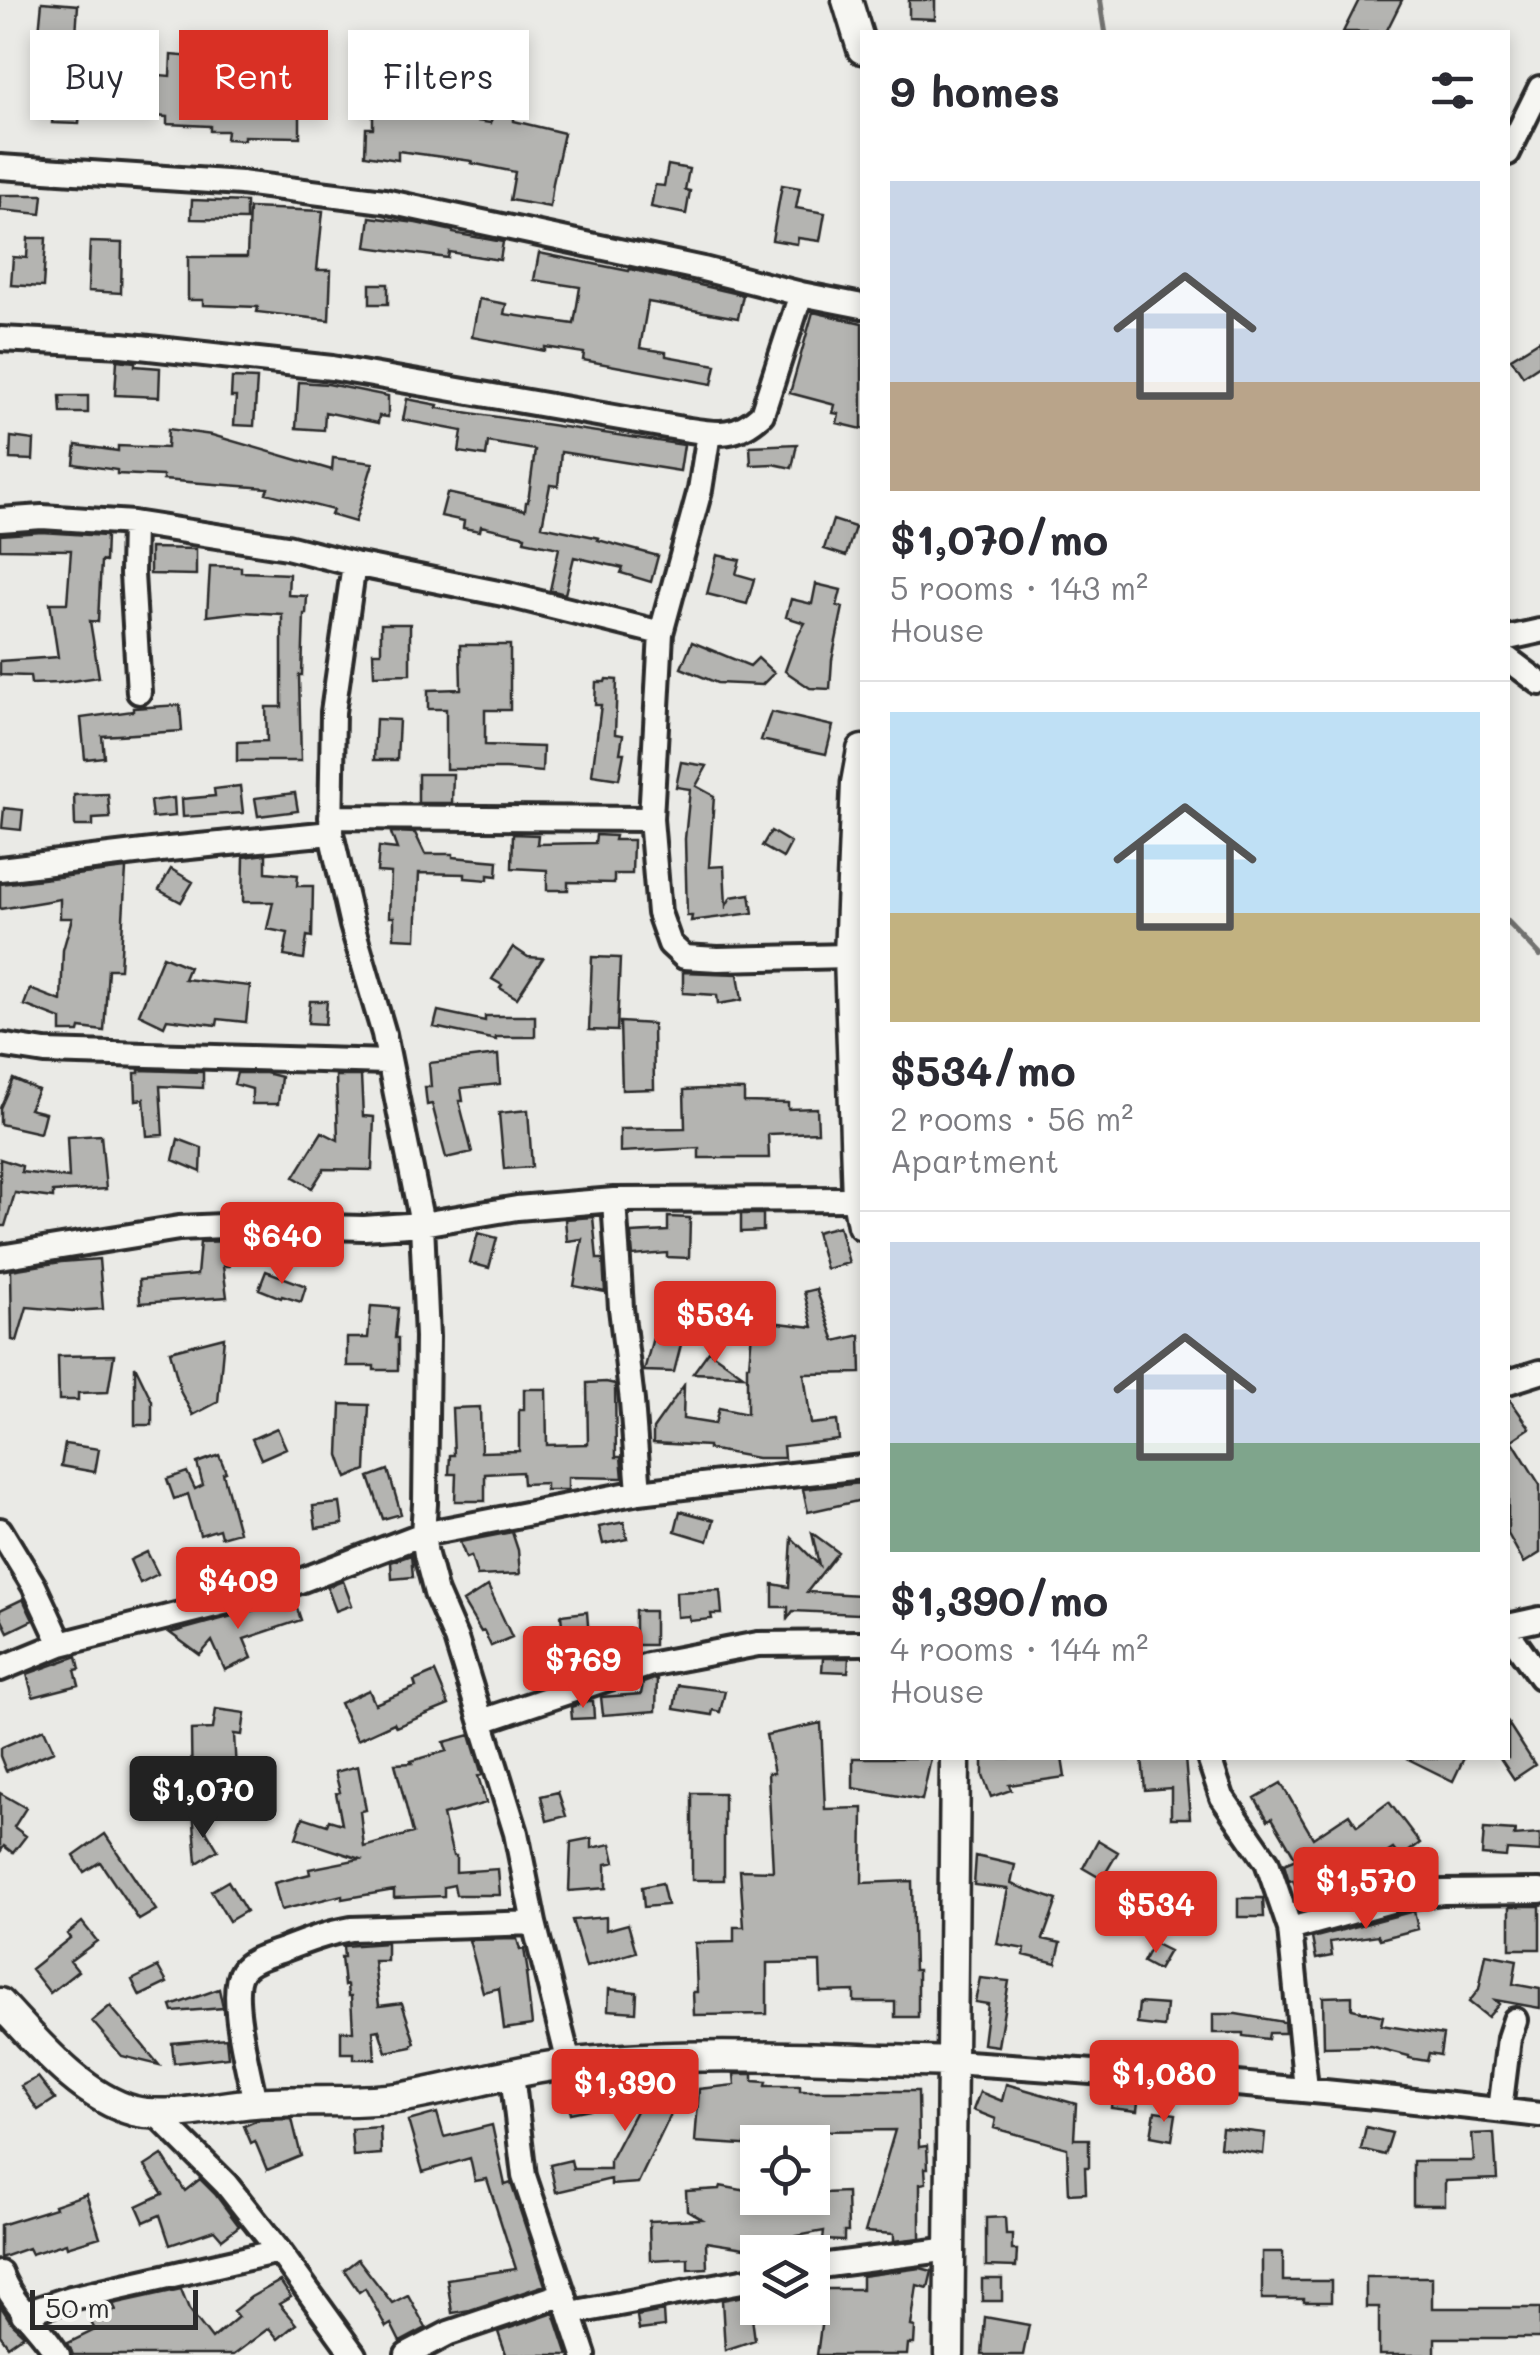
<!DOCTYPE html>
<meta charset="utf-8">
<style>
body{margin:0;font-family:Mali,sans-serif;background:#f7f7f7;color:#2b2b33;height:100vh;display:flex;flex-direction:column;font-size:38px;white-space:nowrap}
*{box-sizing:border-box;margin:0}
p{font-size:32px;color:#7c7c81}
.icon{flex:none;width:55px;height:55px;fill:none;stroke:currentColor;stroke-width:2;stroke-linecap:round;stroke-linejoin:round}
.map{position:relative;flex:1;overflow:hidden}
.details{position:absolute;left:860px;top:30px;width:650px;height:1730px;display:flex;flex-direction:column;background:#fff;border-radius:0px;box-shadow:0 5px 15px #0003}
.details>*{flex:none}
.top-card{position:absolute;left:30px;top:30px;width:680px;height:90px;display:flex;gap:20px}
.buttons{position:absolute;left:740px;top:2125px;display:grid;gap:20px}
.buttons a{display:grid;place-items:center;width:90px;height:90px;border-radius:0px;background:#fff;box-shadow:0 5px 15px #0003;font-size:50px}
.scale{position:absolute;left:30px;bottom:25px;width:168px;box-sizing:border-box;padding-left:10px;border:5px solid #2b2b2b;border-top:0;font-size:28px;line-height:35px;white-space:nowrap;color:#2b2b2b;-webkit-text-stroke:8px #f6f6f2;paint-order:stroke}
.price{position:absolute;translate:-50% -85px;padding:0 22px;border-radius:10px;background:#d93025;color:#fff;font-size:32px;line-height:65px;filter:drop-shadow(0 2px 5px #0008)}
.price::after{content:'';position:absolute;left:50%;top:60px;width:30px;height:22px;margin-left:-15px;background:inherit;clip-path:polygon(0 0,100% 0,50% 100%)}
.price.on{background:#222;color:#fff}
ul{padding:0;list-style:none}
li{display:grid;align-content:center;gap:20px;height:530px;padding:0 30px}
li+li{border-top:2px solid #e1e1e2}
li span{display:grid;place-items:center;height:310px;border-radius:0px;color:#555}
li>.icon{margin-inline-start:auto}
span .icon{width:180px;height:180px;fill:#fffc;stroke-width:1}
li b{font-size:42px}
h2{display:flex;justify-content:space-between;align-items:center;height:120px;padding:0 30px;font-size:42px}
.chip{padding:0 35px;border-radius:0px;background:#fff;box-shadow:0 5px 15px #0003;font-size:35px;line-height:90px}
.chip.on{background:#d93025;color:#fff}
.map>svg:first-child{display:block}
</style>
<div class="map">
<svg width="1540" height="2355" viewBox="0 0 1540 2355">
<rect width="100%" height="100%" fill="#eaeae6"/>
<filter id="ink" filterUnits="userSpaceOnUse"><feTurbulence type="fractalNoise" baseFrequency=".01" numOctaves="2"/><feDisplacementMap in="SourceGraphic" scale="20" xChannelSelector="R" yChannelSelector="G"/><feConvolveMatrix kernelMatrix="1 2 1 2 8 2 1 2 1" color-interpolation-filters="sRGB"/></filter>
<g filter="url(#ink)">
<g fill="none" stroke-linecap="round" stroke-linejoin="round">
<!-- stream -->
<path stroke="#727270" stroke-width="6" d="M1100,0L1105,32
M1508,922L1540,955"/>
</g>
<!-- building -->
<path fill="#b4b4b1" stroke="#2b2b2b" stroke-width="2.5" d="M909,0H935V19L909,18Z
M1359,0H1402L1386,32H1343Z
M42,2L78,5L74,64H83V68L170,76L171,55L218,59L220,37L248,39L245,114L279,115V92H300V137L244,136V140L226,139L227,131H210V126L167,124V117L80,110L79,124L52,123L53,115H42L44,88L49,89L52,34L39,33Z
M373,106H401V110L491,123L492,114L514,117V121L564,133L553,183L550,207L510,200L515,172L471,163L472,161L398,151V160L365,155L366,128H373Z
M668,165L689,169L685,190L690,191L686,214L651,207L655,185L664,186Z
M782,185L800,188L796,208L825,213L820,241L798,238L797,244L772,240Z
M0,195H43L41,214L0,210Z
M192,200L246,202V220L191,219Z
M249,208L323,211L317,270H331L329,320L257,312L258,307L203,305V300H188V257H247Z
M370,217L416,223L453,231V233L503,242L500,260L449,252L448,258L366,247Z
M28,238H46L43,287L11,285L13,257L27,258Z
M90,242L122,243L121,293L88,291Z
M539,253L629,271L630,269L743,295L738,318L648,302L640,348L666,352V356L716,365L712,384L583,360L584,353L545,347V351L472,337L479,299L506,304L504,314L574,324L580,287L534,280Z
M370,284H388V304H370Z
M813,312L862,323V429L837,423L839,414L833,413L835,405L790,393Z
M1540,340V365L1523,376L1511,358Z
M117,360L135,362V366L160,368L159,397L115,395Z
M232,378L257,379L254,426L234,425L236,397H231Z
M299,382L328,384L388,396V417L379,416L378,423L325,412L324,430L296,428Z
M60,396H88V413H61Z
M407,399L438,405L437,408L684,445L680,471L561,452L558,486L550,485L542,526L599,538L598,540L658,556L651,582L621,573L623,568L574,557L565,594L550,590L559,548L524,541L525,536L481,526L480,531L463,528L464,521L441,516L447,493L525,510L526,502H528L535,450L488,442L486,456L459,452L462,431L403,420Z
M168,429L212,435L332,470L333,458L373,463L355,522L331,515L333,510L266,493L268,488L163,480V476L117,474V470L74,464L76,445L118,451V446L167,448Z
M11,437L34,440L33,460L10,459Z
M797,444L792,468L773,464L751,465L750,446Z
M833,520L855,527L846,556L824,549Z
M42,532L106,536L105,562L101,561L98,622L90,621L99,677L58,683L31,684L30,676L0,675V661L58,657L50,603H67L71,550L0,549V535Z
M150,548L196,549V575L150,574Z
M717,555L740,560L736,574L754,579L747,604L707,594Z
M210,566L241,567V572L289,574L288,595L307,596L306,614H304L302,675H299L301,761H237V742L267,741L266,707H282V614L242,612L207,616Z
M816,584L841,590L837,606L843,607L832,660L830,689L810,688L785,671L798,635L805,623L786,617L791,599L812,604Z
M381,624H410V674L374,675L373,652H381Z
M692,642L750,666L758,658L774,673L762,685L717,683L681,668Z
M460,645H510V710H485V745L543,747L542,772L506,769H446V709H428V690L461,689Z
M606,679L617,680L615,734L623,735L620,753H624L619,779L592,775L601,705H595L596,682H605Z
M180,705L182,731L102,736L104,757L85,759L81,718L133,711V708Z
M771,712L833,726L826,754L761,740Z
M376,719L399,720L397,760H374Z
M681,762L707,766L696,786L714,796L709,867L724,866L726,906L731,897L750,894L753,913L691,921L692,916H687L685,839L690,789L676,787Z
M418,774H453L452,803H418Z
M240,786L243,813L183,817L182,799L215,796L214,789Z
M295,793L298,811L258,816L255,798Z
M108,794L110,818L93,819V826H75L74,795Z
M174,798L175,816L152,818L150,801Z
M4,808L23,810L21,830L2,828Z
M771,831L791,843L783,858L762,846Z
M393,832L415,833L425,854H453V857L498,861L497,876L488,875V880L465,878V874L419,873L416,939L394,938V917H389L391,873L377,872L379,847L397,849L391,833Z
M513,834L538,835L537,844L595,843L596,835L615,836L614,840H633L632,874H614V883L568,882V890H547V870L512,868Z
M266,854V872L298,875L297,886H313L312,937L307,936L304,959L284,956L288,933L267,929L273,902H243L244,857Z
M126,869L120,969H108L104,1031L80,1028L79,1032H61V1019L24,1005L30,989L61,1001L63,950L72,918H60V899L0,909V884Z
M171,869L193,882L181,902L159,890Z
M513,947L528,957L543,958L517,998L500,988L502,985L492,979Z
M163,956L189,967L184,979L250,986L246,1022L218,1019L217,1025L167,1019L164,1026L139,1014Z
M592,957L620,958L617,1031L589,1030Z
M683,972L738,974L742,1000L718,1004L717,995L683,993Z
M310,1001H327L325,1024L308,1023Z
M438,1011L485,1021V1016H535V1037H496V1040L434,1027Z
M620,1022L653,1024L654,1089L622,1090Z
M498,1055L500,1084L461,1088L463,1101H459L472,1152L446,1158L432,1104L427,1105L425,1087H431L429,1063Z
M139,1070L203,1072V1088L160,1086L163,1135L147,1136L144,1099L136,1100L135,1073H139Z
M237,1073H265L281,1077L278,1104H252V1089L234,1084Z
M336,1076H361L363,1116L374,1117L372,1170L324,1169L312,1188L294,1177L322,1132L338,1140Z
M13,1079L38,1090L29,1109L45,1113L40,1133L0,1124V1108Z
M704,1089L744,1090V1102L788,1103V1109L817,1108L818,1132L768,1134L769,1158H699V1148L620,1152V1129L685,1128L684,1090Z
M528,1110L532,1167L504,1169L499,1113Z
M101,1135L106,1189L53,1192V1198L15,1193L5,1226H0V1159L22,1166L21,1172L69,1178L67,1137Z
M178,1139L202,1148L201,1172L173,1160Z
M741,1214H763V1231L741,1232Z
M593,1217L597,1259H603L605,1292L574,1286L582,1239L567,1241L565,1219Z
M668,1217L690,1218L689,1258L667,1257V1253L633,1256L631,1233L668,1231Z
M839,1226L849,1263L826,1269L816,1232Z
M478,1233L497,1238L489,1268L470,1263Z
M231,1241L229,1266H223L227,1297L140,1303L139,1280L197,1275L200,1242Z
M99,1259L103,1309L73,1311L27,1307L17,1341L12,1340L11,1270L61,1262Z
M266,1271L306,1286L301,1302L282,1296L281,1298L259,1289Z
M816,1289L835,1341L860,1335L861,1373L804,1374L811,1424L837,1421L839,1440L783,1446L784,1458H757L708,1449V1446L653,1443V1429L684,1385L683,1419L715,1424L719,1408L747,1414V1365H749L753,1320L813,1327L804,1292Z
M371,1306L398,1308L395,1338H398V1370H374V1366H347V1338H368Z
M659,1315L684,1333L674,1372L644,1371Z
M224,1337L218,1402L193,1415L181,1393L170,1351Z
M709,1351L743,1375L693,1373Z
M114,1355L108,1392L78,1393V1400H59L58,1356Z
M135,1366L152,1401V1425H135Z
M606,1382L615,1384L616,1457H621L623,1478L568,1477V1490H546V1483L523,1484L522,1472L485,1474V1501H455L456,1474H449L450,1455H454L452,1408L480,1407L481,1452L519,1451V1410H524V1389H546L547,1445L588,1444L587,1383Z
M1508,1397L1530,1428L1512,1440L1540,1485V1553L1524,1563L1508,1534Z
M341,1404L369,1405L366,1470L347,1478L339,1455Z
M277,1428L286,1448L261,1459L252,1439Z
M65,1444L99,1449L95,1472L61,1466Z
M219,1455L226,1472L223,1473L239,1532L221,1537L219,1529L200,1535L188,1494L174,1499L167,1479L187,1472L195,1489L203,1485L197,1463Z
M388,1470L401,1514L383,1519L369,1477Z
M862,1483V1500L808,1512L803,1489Z
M340,1503L343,1524L316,1528L313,1506Z
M680,1511L714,1520L708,1541L675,1531Z
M624,1522L627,1539L603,1544L599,1527Z
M512,1532L518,1550L520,1574L477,1576L471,1556L466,1558L460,1542Z
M812,1533L838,1552L807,1592L860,1595L859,1614L793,1611L788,1618V1607H773V1584L789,1587L792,1538L819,1565Z
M147,1552L158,1574L140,1583L130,1560Z
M411,1555L413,1577L392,1579L391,1562Z
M343,1581L352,1605L336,1611L327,1587Z
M488,1586L512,1637L491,1646L484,1631L481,1632L463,1602Z
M720,1590L722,1614H711L712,1619L690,1621L689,1616L677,1617L676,1592Z
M23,1599L33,1620L8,1632L0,1616V1610Z
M294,1599L301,1620L244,1639L252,1658L225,1670L212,1641L200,1655L170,1633Z
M635,1611H654V1645H635Z
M587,1612L590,1651L588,1654L565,1655L561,1615Z
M77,1656L80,1669L75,1670L79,1685L33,1697L27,1674Z
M823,1658H849L848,1672L822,1671Z
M435,1672L449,1705L396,1727L394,1723L357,1740L340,1703L369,1690L375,1704L416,1687L414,1681Z
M657,1678L656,1711L603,1715L601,1697L641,1694L643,1683Z
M678,1685L725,1691L720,1712L713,1710L712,1715L674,1709Z
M588,1701H593L594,1718L572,1719L571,1707Z
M216,1709L245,1713L242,1735L234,1734L237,1790L210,1794V1796L192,1800L191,1730L213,1729Z
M821,1723L825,1809L863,1808L862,1883L912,1881L914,1970H918V2017H895V2002H854V1991L821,1992L820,1962L767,1963V2014L694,2015L693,1992H697L695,1943L734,1942V1927H744L740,1870L773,1871L768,1773H774L766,1735Z
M1508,1723L1535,1765L1514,1779L1500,1758H1508Z
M44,1729L54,1751L6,1771L0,1756V1748Z
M470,1735L482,1775L478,1776L486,1803L443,1815L453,1856H456V1872L498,1869L500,1895H456L454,1885L444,1887V1896L394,1898V1890L342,1899V1895L281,1910L274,1883L310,1874L309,1869L360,1859L296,1838L303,1817L327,1825L329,1820L342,1824L336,1793L340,1792L335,1772L358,1766L366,1810L360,1811L364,1847L413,1833L395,1764L412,1763L411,1761L447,1751L444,1742Z
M853,1758H931L922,1800L853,1788Z
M983,1758H1062L1065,1777L1009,1785L1011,1790L991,1797L983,1776Z
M1142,1758H1185L1190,1818H1171V1788L1145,1790Z
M1406,1758H1464L1453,1781Z
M159,1783L164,1806L147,1810L141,1787Z
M1281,1783L1313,1838L1349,1814L1357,1826L1389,1802L1420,1843L1400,1858L1393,1849L1344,1881L1301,1898L1293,1880L1289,1881L1284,1864L1296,1859L1272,1818L1268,1820L1255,1798Z
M558,1792L566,1816L547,1821L541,1796Z
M0,1793L26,1808L14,1827L26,1836L13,1853L4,1846L0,1852Z
M692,1793H724V1880H692Z
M193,1809L218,1850L197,1863Z
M1484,1829L1515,1831L1514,1836L1540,1834V1852L1507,1850L1506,1857L1482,1855Z
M105,1834L156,1910L139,1920L100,1862L84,1872L74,1856Z
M592,1838V1848L611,1844L615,1862L606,1864V1888L569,1891L571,1842Z
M1098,1840L1118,1852L1102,1879L1083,1868Z
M976,1856L1015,1865L1011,1884L1057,1900L1043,1939L1061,1943L1056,1963L1024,1955L1025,1949L997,1944L1008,1889L974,1885Z
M228,1881L246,1911L229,1921L211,1891Z
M662,1883L667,1905L644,1907L642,1887Z
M1238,1898H1263L1264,1917H1238Z
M1510,1906H1540V1949H1510Z
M1414,1911L1418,1929L1380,1939L1378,1935L1330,1942L1332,1956L1316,1959L1312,1938Z
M606,1917V1930L628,1924L636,1952L586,1967L572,1920Z
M82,1922L97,1941L70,1961L78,1971L50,1993L31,1969L70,1938L67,1934Z
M517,1939L520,1950L524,1949L528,1973H526L532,2025L504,2029L499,1988L483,1992L469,1940Z
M387,1943V1961H374L379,2006L402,2003L415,2043L412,2044V2047L386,2052L379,2030L373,2031L375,2059H354V2053H341V2031H353L351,1996H348L347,1985L344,1986L341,1957H344L343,1946Z
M1153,1943L1169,1951L1158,1970L1143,1962Z
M1486,1954L1517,1960L1513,1984L1540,1989V2008L1495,2000L1499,2004L1488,2017L1469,2002L1479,1989Z
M158,1967L167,1983L140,1996L132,1980Z
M980,1978L1009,1981L998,2046L983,2044L988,2004L975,2002Z
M219,1989L223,2008L173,2012L171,2006Z
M609,1989L637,1992L636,2012L608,2010Z
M1352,1996V2009L1383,2016L1381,2025L1443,2035L1440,2055L1429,2053L1427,2061L1409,2058V2056L1370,2046L1324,2047L1323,1997Z
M1139,2003L1166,2005L1164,2027L1137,2024Z
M110,2006L122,2020L159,2065L122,2056L92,2021Z
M1213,2014H1236L1284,2022L1285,2033H1269L1268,2039L1243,2036V2033H1213Z
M226,2038L228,2057L174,2063L172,2043Z
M734,2074H753V2081L766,2082L765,2086H800V2091H918L919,2147L927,2146L928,2168H925L926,2183L920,2184V2238L894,2241V2234L865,2232L895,2130L813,2131V2138L758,2142V2146L695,2142L699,2089L735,2085Z
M38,2077L55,2099L38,2110L21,2086Z
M621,2077L682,2091L638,2183L611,2185V2179L556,2192L550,2165L571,2160L573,2169H610V2160L639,2105L593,2093L591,2079Z
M585,2084L590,2109L570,2113L565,2088Z
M1006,2084L1076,2104L1074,2139H1089V2167H1085L1086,2193L1069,2194L1067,2148L994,2128L996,2119L973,2110L980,2092L1002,2101Z
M1113,2089L1139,2092L1137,2111L1111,2108Z
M1155,2111L1176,2114L1172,2140L1151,2136Z
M437,2113L444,2137L492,2125L505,2185L511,2183L545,2285L470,2310L452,2313L447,2279L516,2269L487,2179L475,2181L470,2158L423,2172L408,2121Z
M292,2119L301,2156L267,2170L255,2141L251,2143L244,2126L258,2120Z
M380,2127L381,2154L353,2156L351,2129Z
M1366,2127L1392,2133L1385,2155L1361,2149Z
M1222,2128L1265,2133L1263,2154L1220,2147Z
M1494,2133L1497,2179L1445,2181V2205H1413V2161H1474L1472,2134Z
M162,2155L185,2191L200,2179L215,2194L239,2226L222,2239L214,2230L170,2245L160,2215L144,2222L137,2206L163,2194L145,2166Z
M720,2186L758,2193V2198H825L824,2193L847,2192L848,2232H844V2241L823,2240L824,2231L759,2243L757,2250L706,2242L707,2268L688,2269V2258L650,2260L649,2221L702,2219L687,2210L686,2191L719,2189Z
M86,2194L100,2237L67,2247L66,2243L31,2254L28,2248L0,2258V2225L55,2208L54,2205Z
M1005,2217L1006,2234H1012V2250H1017L1016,2267L986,2266V2218Z
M1262,2252H1283V2281H1331V2302H1304V2299H1262Z
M358,2259L392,2303L408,2295L426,2328L400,2342L391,2324L386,2327L365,2288L359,2292L344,2270Z
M920,2268L932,2271L928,2288L917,2285L911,2326L915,2327L914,2344H908L907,2355H817L826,2289H862V2276Z
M1366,2277H1432V2308H1540V2338H1435V2355H1379V2307H1366Z
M982,2279H1002V2301H982Z
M280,2281L291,2297L279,2304L296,2324L278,2339L269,2328L233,2355H73L68,2343L95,2330L90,2320L116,2310L113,2304L181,2289L189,2309L212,2339L238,2317L233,2311L251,2297Z
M749,2295L755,2340L725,2350L722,2300Z
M0,2305L12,2324L24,2335L8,2346L0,2335Z
M663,2311L664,2327L639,2330L637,2316Z
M554,2313L568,2355H506L498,2332Z
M985,2317L1029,2325L1023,2355H982Z"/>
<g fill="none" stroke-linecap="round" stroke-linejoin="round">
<defs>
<path id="minor" d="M1508,153L1540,88
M0,167L241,183L384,201L703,269L801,294L862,306
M0,339L122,345L332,368L683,429C716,434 735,439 762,414L801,294
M709,433L700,490L661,633L651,819L659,913L670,944L684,957L718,959L849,956L862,958
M0,520L42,517L133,523L287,547L354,564L508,595L661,633
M133,523L132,574L139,692
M354,564L333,712L331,833L352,925L384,1034L422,1224L427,1337L425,1504L423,1534L426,1555L436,1593L456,1639L516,1833L534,1923L569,2063
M1508,638L1540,631
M1508,659L1540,683
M331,817L651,819
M0,869L169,849L331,833
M0,1045L45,1052L388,1062
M614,1200L621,1308L632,1401L639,1492
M0,1257L179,1228L244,1225L364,1228L422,1224L517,1208L614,1200L857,1199
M1508,1382L1540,1372
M0,1530L34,1586L61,1644
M1508,1626L1540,1619
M1508,1632L1540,1677
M0,1669L61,1644L279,1589L423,1534L639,1492L862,1467
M482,1721L648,1665L758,1644L862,1643
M1209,1758L1222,1797L1267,1862L1290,1929L1306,2089
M1290,1929L1402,1898L1442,1892L1540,1891
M952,2062C1149,2075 1344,2092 1540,2115
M512,2074L524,2176L584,2355
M255,2103C250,2075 227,1993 242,1971C250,1959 270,1955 283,1950C306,1941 327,1933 351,1929L534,1923
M1500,2110L1509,2038L1515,2020
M156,2114L226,2184L279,2251L354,2355
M812,2267L951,2249
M0,2273C13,2307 40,2325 58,2355
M571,2313L758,2278
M23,2314L71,2298L279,2251
M407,2355L449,2333L564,2294"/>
<path id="tertiary" d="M847,0L862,49
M862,750L856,783L849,956L857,1199L862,1225
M0,2003C36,2041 81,2097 134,2111C168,2119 218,2106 254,2103C302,2099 348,2104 397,2098C457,2089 515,2069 575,2063C700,2050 827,2059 952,2062
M949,2355L955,1758"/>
</defs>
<!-- minor casing -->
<use href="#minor" stroke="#2b2b2b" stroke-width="30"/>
<!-- tertiary casing -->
<use href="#tertiary" stroke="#2b2b2b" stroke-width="35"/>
<!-- minor -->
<use href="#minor" stroke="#f6f6f2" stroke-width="22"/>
<!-- tertiary -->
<use href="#tertiary" stroke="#f6f6f2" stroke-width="28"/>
</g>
</g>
</svg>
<div class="buttons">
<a><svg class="icon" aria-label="locate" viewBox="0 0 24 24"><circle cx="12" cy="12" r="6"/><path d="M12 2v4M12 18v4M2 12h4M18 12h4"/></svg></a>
<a><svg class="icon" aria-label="layers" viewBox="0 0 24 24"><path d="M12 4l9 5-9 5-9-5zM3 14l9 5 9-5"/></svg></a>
</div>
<div class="scale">50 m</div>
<b class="price" style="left:282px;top:1287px">$640</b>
<b class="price" style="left:715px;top:1366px">$534</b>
<b class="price" style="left:238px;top:1632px">$409</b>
<b class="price" style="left:583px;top:1711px">$769</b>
<b class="price on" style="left:203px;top:1841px">$1,070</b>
<b class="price" style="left:1366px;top:1932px">$1,570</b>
<b class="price" style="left:1156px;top:1956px">$534</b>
<b class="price" style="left:1164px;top:2125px">$1,080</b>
<b class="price" style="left:625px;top:2134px">$1,390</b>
<div class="top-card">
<a class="chip">Buy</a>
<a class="chip on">Rent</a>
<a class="chip">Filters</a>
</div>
<section class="details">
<h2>9 homes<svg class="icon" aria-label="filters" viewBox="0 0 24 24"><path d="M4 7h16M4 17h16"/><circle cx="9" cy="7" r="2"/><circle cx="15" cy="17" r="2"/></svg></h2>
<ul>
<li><span style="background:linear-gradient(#c9d6e8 65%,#b9a48a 0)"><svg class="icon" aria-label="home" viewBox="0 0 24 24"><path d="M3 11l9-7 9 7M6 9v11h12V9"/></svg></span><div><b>$1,070/mo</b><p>5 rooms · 143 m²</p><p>House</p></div></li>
<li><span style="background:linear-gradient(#bfe0f5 65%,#c2b280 0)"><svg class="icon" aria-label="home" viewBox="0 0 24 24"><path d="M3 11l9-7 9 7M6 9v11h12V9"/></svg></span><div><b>$534/mo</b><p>2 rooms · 56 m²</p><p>Apartment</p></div></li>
<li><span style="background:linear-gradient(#c9d6e8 65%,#7fa58c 0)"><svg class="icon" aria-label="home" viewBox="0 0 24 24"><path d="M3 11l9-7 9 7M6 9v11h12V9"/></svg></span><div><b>$1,390/mo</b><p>4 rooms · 144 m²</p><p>House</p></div></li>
</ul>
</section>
</div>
